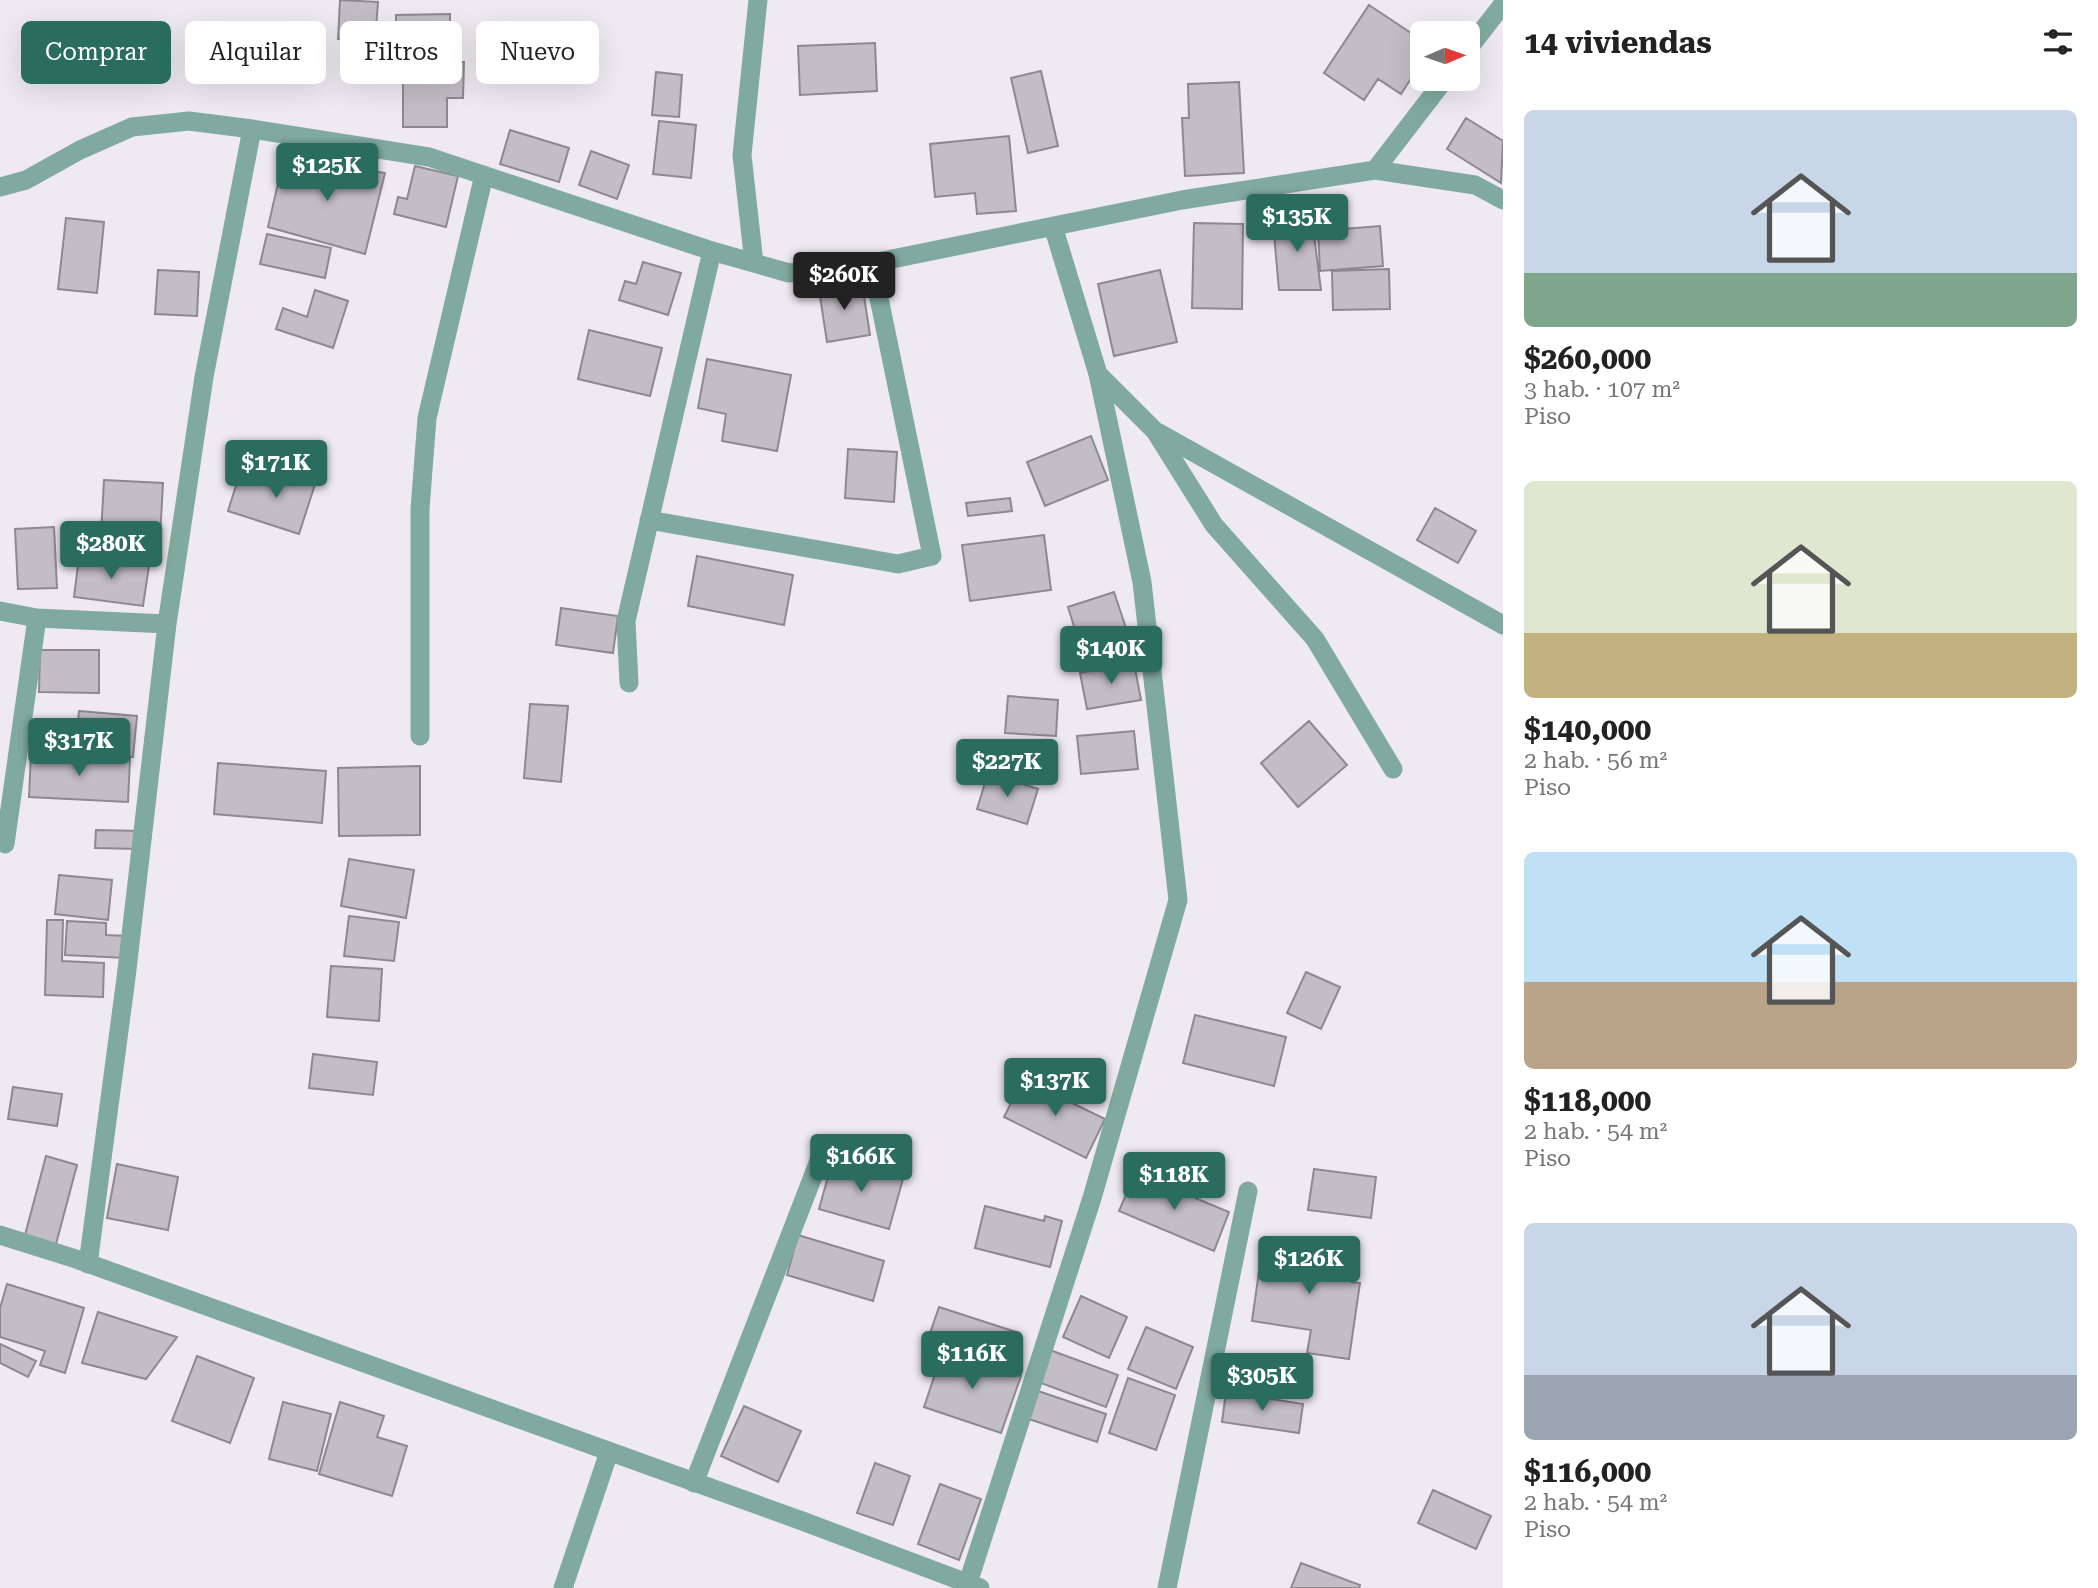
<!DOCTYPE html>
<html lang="es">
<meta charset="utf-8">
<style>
body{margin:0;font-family:"Roboto Serif",serif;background:#f6f6f6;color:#222;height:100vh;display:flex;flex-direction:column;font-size:26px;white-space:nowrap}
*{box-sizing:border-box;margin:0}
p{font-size:23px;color:#767676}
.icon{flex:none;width:38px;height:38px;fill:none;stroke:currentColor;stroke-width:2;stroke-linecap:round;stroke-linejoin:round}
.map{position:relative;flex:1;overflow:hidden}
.drawer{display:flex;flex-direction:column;background:#fff;width:595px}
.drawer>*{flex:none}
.banner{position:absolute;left:21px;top:21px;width:665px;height:63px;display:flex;gap:14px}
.needle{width:46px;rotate:88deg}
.buttons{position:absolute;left:1410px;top:21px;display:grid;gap:14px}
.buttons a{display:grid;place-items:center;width:70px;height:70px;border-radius:10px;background:#fff;box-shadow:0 7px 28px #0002;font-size:35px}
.price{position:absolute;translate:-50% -60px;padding:0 16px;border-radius:7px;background:#2a6d5e;color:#fff;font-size:23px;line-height:46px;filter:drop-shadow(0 2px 4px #0008)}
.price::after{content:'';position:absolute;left:50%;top:42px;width:21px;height:16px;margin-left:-10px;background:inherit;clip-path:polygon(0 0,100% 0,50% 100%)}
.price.on{background:#222;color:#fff}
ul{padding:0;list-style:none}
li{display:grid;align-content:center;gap:14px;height:371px;padding:0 21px}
li span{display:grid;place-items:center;height:217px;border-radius:10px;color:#555}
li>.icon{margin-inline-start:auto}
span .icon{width:126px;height:126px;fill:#fffc;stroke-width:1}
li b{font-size:30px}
h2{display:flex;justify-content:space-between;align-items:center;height:84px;padding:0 21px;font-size:30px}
.tag{padding:0 24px;border-radius:10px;background:#fff;box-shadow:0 7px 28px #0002;font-size:24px;line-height:63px}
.tag.on{background:#2a6d5e;color:#fff}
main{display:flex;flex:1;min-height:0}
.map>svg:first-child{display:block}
</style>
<main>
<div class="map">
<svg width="1503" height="1588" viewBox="0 0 1503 1588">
<rect width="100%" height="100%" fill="#efeaf2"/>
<!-- building -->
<path fill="#c3bec5" stroke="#8d898f" stroke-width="2" d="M340,0L378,2L375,41L338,39Z
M1369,5L1423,41V60L1401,94L1378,79L1364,100L1324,73Z
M450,14V54L396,55V15Z
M875,43L877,91L800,95L798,46Z
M403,62H464L463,98H447V127H403Z
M1041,71L1058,146L1028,153L1011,78Z
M656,72L682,75L679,117L652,115Z
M1239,82L1244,173L1185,176L1182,118H1189L1188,84Z
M1466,118L1503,141L1501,183L1447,149Z
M659,121L696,125L691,178L653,174Z
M510,130L569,148L559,182L500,164Z
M1009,136L1016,211L977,214L975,193L935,197L930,144Z
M591,151L629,165L617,199L579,185Z
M284,157L385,173L365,254L268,227Z
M415,166L458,176L446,227L394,214L398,197L407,199Z
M1311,212L1321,290H1279L1273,223Z
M66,218L104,222L97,293L58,289Z
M1194,223L1243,224L1242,309L1192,308Z
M1380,226L1383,266L1320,271L1318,231Z
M267,234L331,248L325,278L260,264Z
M643,262L681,273L668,315L619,300L625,281L636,284Z
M1389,269L1390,309L1333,310L1332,271Z
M158,270L199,272L197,316L155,314Z
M1160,270L1177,342L1114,356L1098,284Z
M862,283L870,335L827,342L819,290Z
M315,290L348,301L333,348L276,329L283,308L307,317Z
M589,330L662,348L650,396L578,379Z
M707,359L791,375L777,451L722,441L726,414L698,408Z
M1091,436L1108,480L1045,506L1027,462Z
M848,449L897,452L894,502L845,498Z
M286,465L318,475L299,534L228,511L239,476L278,489Z
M104,480L163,483L159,556L100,552Z
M1010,498L1012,511L968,516L966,503Z
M1435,508L1476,531L1458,563L1417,540Z
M54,527L57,588L18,589L15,529Z
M1044,535L1051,590L970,601L962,545Z
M697,556L793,575L784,625L688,606Z
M79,557L149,566L143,606L74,597Z
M1114,592L1127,631L1080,646L1068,607Z
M561,608L618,616L613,653L556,645Z
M40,650H99V693L39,692Z
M1134,663L1141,700L1087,709L1080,673Z
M1008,696L1058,700L1056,736L1005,733Z
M530,704L568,706L561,782L524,778Z
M79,711L137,716L133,757L71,752L72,731H77Z
M1309,721L1347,765L1298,807L1261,763Z
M1134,731L1138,769L1081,774L1077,736Z
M31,753L130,758L128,802L29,797Z
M218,763L326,771L322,823L214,814Z
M420,766V835L339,836L338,768Z
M988,773L1038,789L1027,824L977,809Z
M96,830L140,831V849L95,848Z
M349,859L414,870L406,918L341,906Z
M59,875L112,880L108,920L55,914Z
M349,916L399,922L394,961L344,956Z
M47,920H63L62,961L104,963L103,997L45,995Z
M67,921L106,923V935L127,936L126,958L65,955Z
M331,966L382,969L379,1021L327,1017Z
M1306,972L1340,987L1321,1029L1287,1013Z
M1195,1015L1286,1037L1274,1086L1183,1063Z
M313,1054L377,1062L373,1095L309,1088Z
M1023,1079L1105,1119L1086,1158L1004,1117Z
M13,1087L62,1094L57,1126L8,1119Z
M46,1156L77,1165L56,1244L25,1235Z
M833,1159L903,1179L889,1229L819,1209Z
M117,1164L178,1177L168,1230L107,1218Z
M1314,1169L1376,1177L1371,1218L1308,1210Z
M1135,1173L1229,1212L1214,1251L1119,1211Z
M985,1206L1044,1221L1045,1216L1062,1221L1050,1267L975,1248Z
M798,1235L884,1261L873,1301L787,1275Z
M1263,1243L1354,1256L1351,1282L1360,1283L1349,1359L1307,1353L1311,1330L1252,1321Z
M7,1284L84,1308L65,1373L40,1365L45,1351L0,1337V1308Z
M1081,1296L1127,1317L1109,1358L1063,1337Z
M939,1307L1019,1333L1009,1365L928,1339Z
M98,1312L177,1337L146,1379L82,1363Z
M1146,1327L1193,1347L1176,1389L1128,1369Z
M0,1344L36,1361L28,1377L0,1363Z
M943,1350L1021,1376L1001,1433L924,1407Z
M1050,1350L1118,1375L1106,1407L1038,1382Z
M197,1356L254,1378L230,1443L172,1421Z
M1128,1378L1175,1395L1156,1450L1109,1433Z
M1038,1391L1106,1414L1097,1442L1029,1419Z
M1226,1392L1303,1404L1299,1433L1222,1422Z
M283,1402L331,1414L317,1471L269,1459Z
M340,1402L384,1416L377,1437L407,1446L392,1496L319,1474Z
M744,1406L801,1431L778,1482L721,1456Z
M875,1463L910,1476L893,1525L857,1513Z
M940,1484L981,1499L959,1560L918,1544Z
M1433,1490L1491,1516L1476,1549L1418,1523Z
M1301,1563L1360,1585L1359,1588H1291Z"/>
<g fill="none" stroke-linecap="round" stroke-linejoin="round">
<!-- minor -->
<path stroke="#81aa9f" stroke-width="19" d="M1468,49L1503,4
M1375,170L1445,79
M0,187L26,180L80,150L132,127L189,121L252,129L429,157L712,251L789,273L853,267L1182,200L1375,170L1475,185L1503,200
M1053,226L1098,374L1155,431L1214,525L1315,639L1393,769
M754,263L742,155L758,0
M1159,433L1503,625
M649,520L898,564L932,556L872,264
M0,611L37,618L167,624
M629,683L626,621L712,251
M420,736V509L427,418L484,175
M5,844L37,618
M88,1264L126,978L167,624L204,377L252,129
M694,1483L824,1148
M968,1583L1092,1198L1178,900L1142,582L1098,374
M563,1588L609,1452
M1167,1588L1248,1191"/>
<!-- tertiary -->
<path stroke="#81aa9f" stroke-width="19" d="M0,1235L76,1259L805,1522L980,1588"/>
</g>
</svg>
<div class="buttons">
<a><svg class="needle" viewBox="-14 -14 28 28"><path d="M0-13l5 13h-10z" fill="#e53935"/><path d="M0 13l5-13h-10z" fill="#767676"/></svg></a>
</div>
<b class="price" style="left:327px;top:203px">$125K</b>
<b class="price" style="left:1297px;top:254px">$135K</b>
<b class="price on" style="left:844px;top:312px">$260K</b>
<b class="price" style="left:276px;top:500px">$171K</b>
<b class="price" style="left:111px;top:581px">$280K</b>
<b class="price" style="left:1111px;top:686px">$140K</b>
<b class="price" style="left:79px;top:778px">$317K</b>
<b class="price" style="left:1007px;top:799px">$227K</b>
<b class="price" style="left:1055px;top:1118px">$137K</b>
<b class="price" style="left:861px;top:1194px">$166K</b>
<b class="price" style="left:1174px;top:1212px">$118K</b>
<b class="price" style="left:1309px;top:1296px">$126K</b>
<b class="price" style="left:972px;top:1391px">$116K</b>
<b class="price" style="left:1262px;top:1413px">$305K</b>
<div class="banner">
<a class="tag on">Comprar</a>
<a class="tag">Alquilar</a>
<a class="tag">Filtros</a>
<a class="tag">Nuevo</a>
</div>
</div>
<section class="drawer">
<h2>14 viviendas<svg class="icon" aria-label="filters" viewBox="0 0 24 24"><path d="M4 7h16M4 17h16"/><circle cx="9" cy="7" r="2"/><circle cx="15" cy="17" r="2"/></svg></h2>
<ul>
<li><span style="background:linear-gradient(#c9d6e8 75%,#7fa58c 0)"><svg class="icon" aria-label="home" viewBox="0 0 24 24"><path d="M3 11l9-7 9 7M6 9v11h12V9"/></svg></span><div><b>$260,000</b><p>3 hab. · 107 m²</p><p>Piso</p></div></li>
<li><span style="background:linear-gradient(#dfe7d0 70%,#c2b280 0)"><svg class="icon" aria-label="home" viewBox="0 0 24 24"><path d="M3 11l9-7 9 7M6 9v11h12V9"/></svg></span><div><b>$140,000</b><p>2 hab. · 56 m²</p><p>Piso</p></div></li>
<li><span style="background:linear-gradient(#bfe0f5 60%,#b9a48a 0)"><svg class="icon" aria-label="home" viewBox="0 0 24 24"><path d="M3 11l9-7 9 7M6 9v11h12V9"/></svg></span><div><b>$118,000</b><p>2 hab. · 54 m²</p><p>Piso</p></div></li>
<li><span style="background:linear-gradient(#c9d6e8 70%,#9aa5b1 0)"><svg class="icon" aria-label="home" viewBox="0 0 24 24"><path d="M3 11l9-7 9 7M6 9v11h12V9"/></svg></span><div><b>$116,000</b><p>2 hab. · 54 m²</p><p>Piso</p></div></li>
</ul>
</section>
</main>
